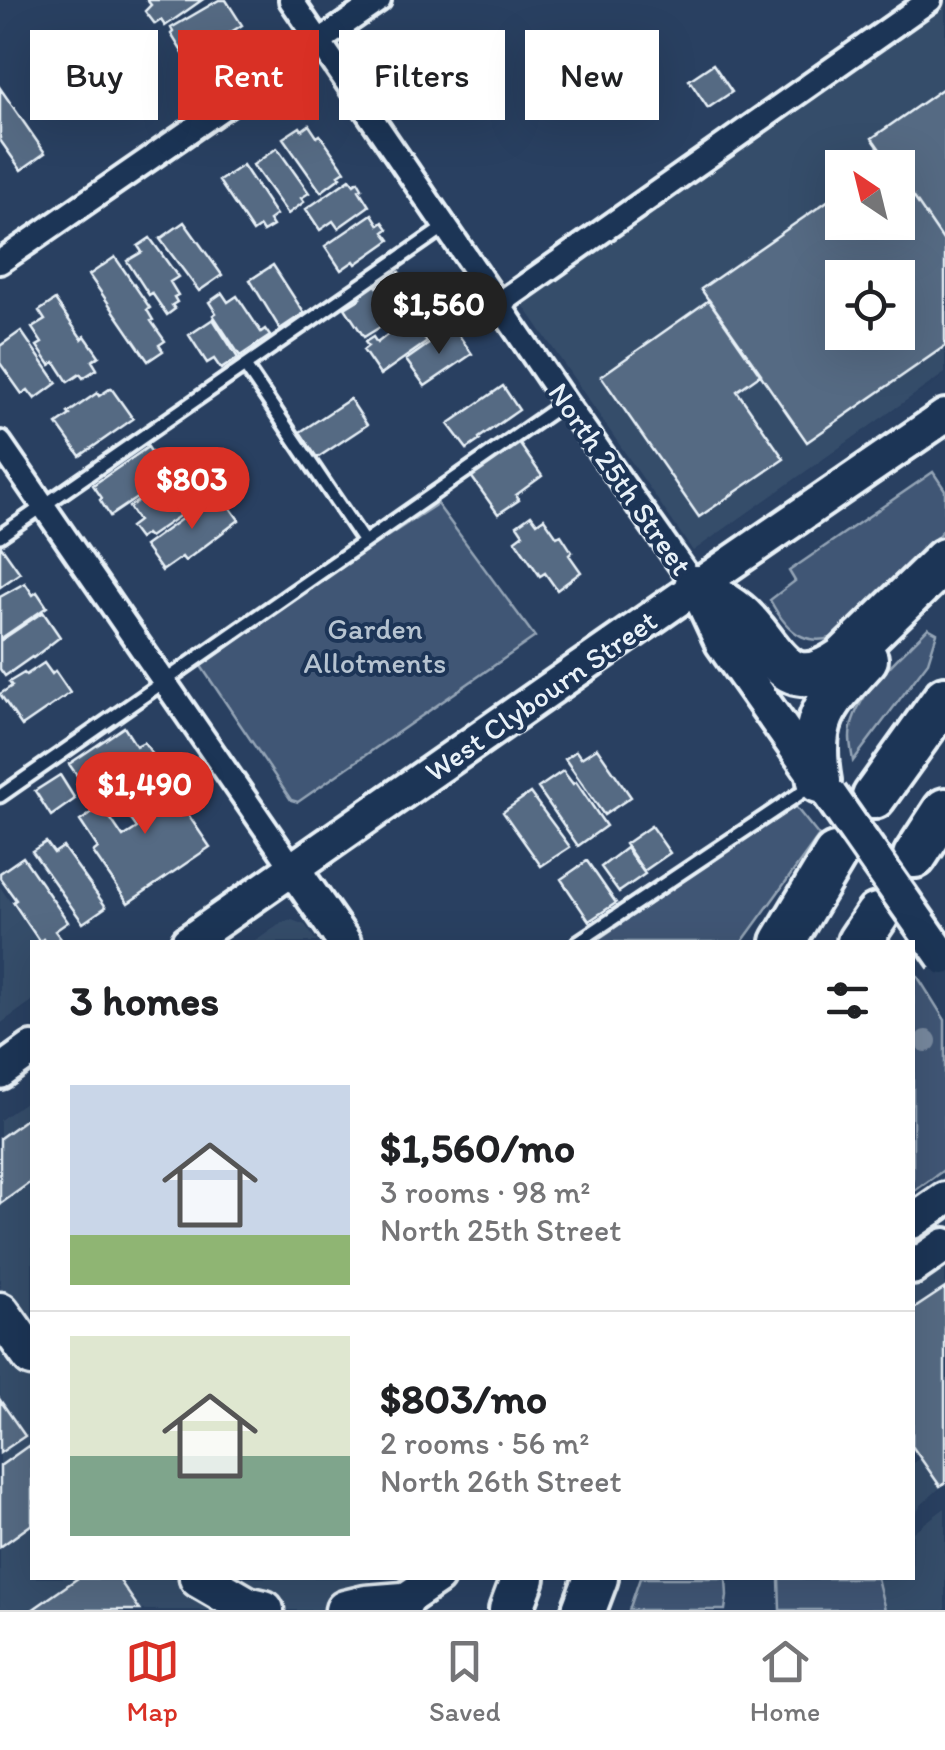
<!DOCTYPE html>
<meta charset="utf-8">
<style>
body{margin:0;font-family:Itim,sans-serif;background:#f6f6f6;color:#202124;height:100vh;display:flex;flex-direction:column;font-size:38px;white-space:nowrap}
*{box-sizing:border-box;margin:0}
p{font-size:32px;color:#757577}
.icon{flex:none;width:55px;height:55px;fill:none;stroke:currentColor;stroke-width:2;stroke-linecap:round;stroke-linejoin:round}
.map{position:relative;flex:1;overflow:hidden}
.drawer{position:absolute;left:30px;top:940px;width:885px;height:640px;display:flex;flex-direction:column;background:#fff;border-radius:0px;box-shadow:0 10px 40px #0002}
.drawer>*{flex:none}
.hud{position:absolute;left:30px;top:30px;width:885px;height:90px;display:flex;gap:20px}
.needle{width:65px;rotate:325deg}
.controls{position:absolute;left:825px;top:150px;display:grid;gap:20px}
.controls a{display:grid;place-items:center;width:90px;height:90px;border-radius:0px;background:#fff;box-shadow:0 10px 40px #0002;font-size:50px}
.price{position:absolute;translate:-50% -85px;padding:0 22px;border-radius:35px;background:#d93025;color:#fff;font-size:32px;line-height:65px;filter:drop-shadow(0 2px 5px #0008)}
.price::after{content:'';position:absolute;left:50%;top:60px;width:30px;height:22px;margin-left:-15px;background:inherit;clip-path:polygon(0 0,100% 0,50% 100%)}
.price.active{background:#222;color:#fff}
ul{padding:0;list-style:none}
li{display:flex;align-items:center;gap:30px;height:250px;padding:0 40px}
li+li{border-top:2px solid #e0e0e0}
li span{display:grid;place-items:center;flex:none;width:280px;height:200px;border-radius:0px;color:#555}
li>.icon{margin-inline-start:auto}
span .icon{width:120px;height:120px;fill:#fffc;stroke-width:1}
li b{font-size:42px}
h2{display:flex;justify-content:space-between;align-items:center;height:120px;padding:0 40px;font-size:42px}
.tag{padding:0 35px;border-radius:0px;background:#fff;box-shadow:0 10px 40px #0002;font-size:35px;line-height:90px}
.tag.active{background:#d93025;color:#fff}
.dock{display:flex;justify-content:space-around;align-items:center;height:140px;border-top:2px solid #e0e0e0;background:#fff;font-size:28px;color:#757577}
.dock a{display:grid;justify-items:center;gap:5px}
.dock .active{color:#d93025}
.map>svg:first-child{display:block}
</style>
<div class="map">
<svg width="945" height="1610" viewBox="0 0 945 1610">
<rect width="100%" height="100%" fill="#294061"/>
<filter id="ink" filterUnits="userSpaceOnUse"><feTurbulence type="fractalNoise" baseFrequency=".01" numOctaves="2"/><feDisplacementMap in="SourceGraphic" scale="20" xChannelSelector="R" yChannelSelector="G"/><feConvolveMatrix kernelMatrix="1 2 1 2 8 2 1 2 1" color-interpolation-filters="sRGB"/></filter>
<g filter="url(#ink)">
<!-- built -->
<path fill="#364d6b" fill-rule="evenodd" d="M942,0H945V373L693,551L521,302ZM842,168H898V222H842ZM842,278H898V332H842Z
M0,887L38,942H32V1001L0,1024Z
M292,920L305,925L317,942H254L283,922Z
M32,1097V1578H374L328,1610H0V1120Z
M945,1266V1483L920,1506L913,1519V1464L920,1457L912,1446L913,1289Z
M945,1508V1610H885L876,1578H912L913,1532Z"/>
<!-- green -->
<path fill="#415774" stroke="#94a4b6" stroke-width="2.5" d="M933,472L945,490V528L849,632C809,650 789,636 770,600L795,581L789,571Z
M437,504L535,637L298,802L291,800L201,666L362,553Z
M928,628L937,633L928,662L853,761C852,754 850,745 850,737C851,695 901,657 928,628Z
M794,805L819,836L742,942H594Z
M913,969L945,1020V1169L913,1192Z
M640,1578H726L727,1596L725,1610H629Z
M779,1578H877L885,1610H780Z"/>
<!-- building -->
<path fill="#556a83" stroke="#e8f1f8" stroke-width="2.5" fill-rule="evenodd" d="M147,0H202L165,26L161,20L155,24L145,11L151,5Z
M219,0H226L242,25L187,60L171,34L173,32L171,28Z
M713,64L732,92L708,108L689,80Z
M945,87V243L898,174V168H893L872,138Z
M0,88L45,153L21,170L0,140Z
M309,125L317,137L320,135L345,171L339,175L341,177L321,192L283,138L300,127L302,130Z
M277,148L309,193L301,198L304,202L288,214L253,165Z
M243,165L276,215L269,220L273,226L263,232L260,227L253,232L219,181Z
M898,174L945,243V346L807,442L701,289L842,191V222H898ZM842,278H898V332H842Z
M350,179L354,184L358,181L362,188L359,190L369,206L338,228L333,221L320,230L306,209Z
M372,214L379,225L383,222L388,229L384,232L390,240L356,264L354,261L341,270L325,246Z
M184,222L222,275L199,291L160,239Z
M150,238L178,277L170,282L178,295L174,297L177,302L172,305L175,309L167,315L152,293L149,295L127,261L142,252L138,246Z
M115,257L150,308L147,310L153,320L151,321L165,341L159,345L163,351L148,361L89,275Z
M273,265L304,313L280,329L250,280Z
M399,272L418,300L405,309L406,311L364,337L345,308L361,298L359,295L375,284L377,287Z
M222,293L228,302L237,296L261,332L265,329L270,336L240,356L213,315L216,313L209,302Z
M55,300L82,339L85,336L99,356L92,361L97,369L83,378L80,374L68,382L55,362L50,365L37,346L42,343L32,328L45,320L39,311Z
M709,300L761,374L737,391L784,459L699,517L601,376Z
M410,317L427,342L380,375L363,350L368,346L365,342L373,337L377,343Z
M213,319L238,358L221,369L214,359L207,363L189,335Z
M453,327L472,354L425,386L406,360Z
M21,331L57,383L35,399L28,390L22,394L0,363V346Z
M503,386L519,410L479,438L480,440L467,449L448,424Z
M111,388L133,419L80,456L57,424L70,415L68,413L97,393L99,396Z
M350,399L367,425L317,458L300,432Z
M519,443L542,476L516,495L519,500L498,514L471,476Z
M148,447L168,477L110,516L100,500L102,498L93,485Z
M183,470L204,499L149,537L146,534L139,539L130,527L138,521L129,507Z
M219,492L239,520L185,561L182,557L162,571L144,546Z
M531,515L537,523L544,518L557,537L561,535L572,552L569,555L581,572L557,590L545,573L540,576L515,540L523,534L517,525Z
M1,546L20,573L0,587V547Z
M25,583L33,595L37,592L47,607L0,639V597Z
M43,612L60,637L33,658L32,657L5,676L0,669V641Z
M44,663L52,674L55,671L70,693L22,726L0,694L12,686L9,682L24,673L26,675Z
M124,727L136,746L144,742L153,755L146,759L148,761L92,797L69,764Z
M597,748L631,797L604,815L565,759L576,751L581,758Z
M157,769L210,847L128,903L93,852L98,848L80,821L102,806L123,837L137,828L115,797Z
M563,771L573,784L576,782L606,826L578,846L538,788Z
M60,775L75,799L51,816L35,791Z
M530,793L570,847L541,866L503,812Z
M651,826L670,853L644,871L625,844Z
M46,842L54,853L63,847L106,907L83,923L32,851Z
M626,848L645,874L619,892L601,867Z
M23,857L68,922L55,931L61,939L56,942H45L43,939L40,942L13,902L16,900L0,878V873Z
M587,861L616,903L589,921L561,879Z
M32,1115V1181L0,1204V1138Z
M945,1288V1483L940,1486L912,1446V1310Z
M0,1400L25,1436L0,1453Z
M28,1446L32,1452V1524L0,1547V1466Z
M78,1578H118L140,1610H32Z"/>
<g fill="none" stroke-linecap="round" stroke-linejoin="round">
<defs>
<path id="lane" d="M245,366L364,542
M0,536L446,226
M0,796L565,402
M578,942L811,786"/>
<path id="street" d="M291,0L565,402L696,587
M0,262L379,0
M499,304L930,0
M0,443L294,870"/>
<path id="secondary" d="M696,587L722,643L821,784
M294,870L344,942
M188,942L696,587L945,416
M0,1072L32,1049
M912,1222L945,1199
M912,1268L945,1245
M390,1610L437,1578"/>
<path id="primary" d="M0,1312L32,1357
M199,1578L247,1606L264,1610
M345,1610L366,1605L403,1602"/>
<path id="highway" d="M696,587C709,595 725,603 737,613C775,644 781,702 843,659L945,560
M819,781C808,718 826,703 866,659
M874,797L945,698
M915,856L945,810
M783,942L835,855
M859,942L877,915
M511,1610L523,1578
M584,1610L596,1578"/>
</defs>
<!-- lane casing -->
<use href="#lane" stroke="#e8f1f8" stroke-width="19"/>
<!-- street casing -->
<use href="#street" stroke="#e8f1f8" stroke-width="30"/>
<!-- secondary casing -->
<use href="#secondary" stroke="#e8f1f8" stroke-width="40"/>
<!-- primary casing -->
<use href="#primary" stroke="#e8f1f8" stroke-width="45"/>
<!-- highway casing -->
<use href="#highway" stroke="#e8f1f8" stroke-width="50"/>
<!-- lane -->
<use href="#lane" stroke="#1d3557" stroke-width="11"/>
<!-- street -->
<use href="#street" stroke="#1d3557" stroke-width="22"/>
<!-- secondary -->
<use href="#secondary" stroke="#1d3557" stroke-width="32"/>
<!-- primary -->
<use href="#primary" stroke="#1d3557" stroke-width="38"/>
<!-- highway -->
<use href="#highway" stroke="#1d3557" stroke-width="42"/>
<defs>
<path id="secondary-bridge" d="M830,795L944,958"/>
</defs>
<!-- secondary-bridge casing -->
<use href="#secondary-bridge" stroke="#e8f1f8" stroke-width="40" stroke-linecap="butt"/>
<!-- secondary-bridge -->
<use href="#secondary-bridge" stroke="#1d3557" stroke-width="32"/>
</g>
<!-- trees -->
<circle fill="#77889e" cx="926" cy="1041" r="11"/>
</g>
<g text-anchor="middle" stroke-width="8" stroke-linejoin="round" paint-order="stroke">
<!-- street labels -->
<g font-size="30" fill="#e8f1f8" stroke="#1d3557">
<text transform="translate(620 479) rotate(55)" y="10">North 25th Street</text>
<text transform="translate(541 696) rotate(-35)" y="10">West Clybourn Street</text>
</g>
<!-- park labels -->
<g font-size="30" fill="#b6c3d0" stroke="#1d3557">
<text x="375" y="639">Garden<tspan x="375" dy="34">Allotments</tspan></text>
</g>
</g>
</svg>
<div class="controls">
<a><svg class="needle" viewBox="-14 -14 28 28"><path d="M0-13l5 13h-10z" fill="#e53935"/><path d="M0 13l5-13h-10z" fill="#757577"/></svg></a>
<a><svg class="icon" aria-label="locate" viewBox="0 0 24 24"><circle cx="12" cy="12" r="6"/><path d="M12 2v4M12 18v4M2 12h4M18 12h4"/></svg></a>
</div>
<b class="price active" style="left:439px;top:357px">$1,560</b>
<b class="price" style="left:192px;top:532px">$803</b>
<b class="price" style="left:145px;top:837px">$1,490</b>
<div class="hud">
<a class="tag">Buy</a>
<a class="tag active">Rent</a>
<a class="tag">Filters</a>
<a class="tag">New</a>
</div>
<section class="drawer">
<h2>3 homes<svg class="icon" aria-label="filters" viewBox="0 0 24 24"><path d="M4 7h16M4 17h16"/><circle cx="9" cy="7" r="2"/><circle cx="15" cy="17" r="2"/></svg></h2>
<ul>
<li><span style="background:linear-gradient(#c9d6e8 75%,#8fb573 0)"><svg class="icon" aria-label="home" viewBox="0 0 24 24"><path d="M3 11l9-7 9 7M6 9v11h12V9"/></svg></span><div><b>$1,560/mo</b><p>3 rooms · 98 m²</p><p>North 25th Street</p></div></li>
<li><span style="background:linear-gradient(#dfe7d0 60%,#7fa58c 0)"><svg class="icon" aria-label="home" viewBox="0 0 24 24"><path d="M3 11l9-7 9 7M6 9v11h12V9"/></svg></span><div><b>$803/mo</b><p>2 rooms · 56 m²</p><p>North 26th Street</p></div></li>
</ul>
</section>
</div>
<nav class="dock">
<a class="active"><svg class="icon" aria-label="map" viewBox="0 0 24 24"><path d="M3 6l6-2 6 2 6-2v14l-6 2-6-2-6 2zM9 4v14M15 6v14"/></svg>Map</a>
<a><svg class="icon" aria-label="saved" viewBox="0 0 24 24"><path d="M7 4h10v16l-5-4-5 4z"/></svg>Saved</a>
<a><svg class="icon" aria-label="home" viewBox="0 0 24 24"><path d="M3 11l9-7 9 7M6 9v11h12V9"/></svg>Home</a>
</nav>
